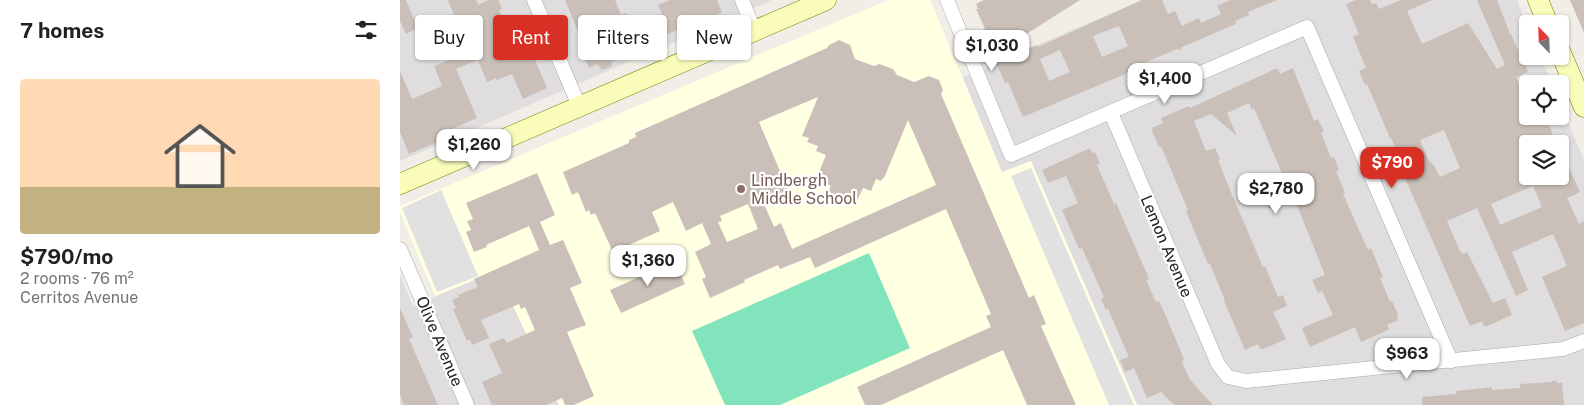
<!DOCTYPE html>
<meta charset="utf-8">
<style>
body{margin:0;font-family:"Public Sans",sans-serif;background:#f6f6f6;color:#202124;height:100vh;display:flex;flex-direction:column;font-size:19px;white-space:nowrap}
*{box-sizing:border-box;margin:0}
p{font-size:16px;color:#757577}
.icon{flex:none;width:28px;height:28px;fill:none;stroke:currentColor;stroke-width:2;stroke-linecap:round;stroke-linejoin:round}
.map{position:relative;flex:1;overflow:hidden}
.details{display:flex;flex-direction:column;background:#fff;width:400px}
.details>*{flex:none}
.top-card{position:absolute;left:15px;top:15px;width:475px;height:45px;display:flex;gap:10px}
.needle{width:32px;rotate:337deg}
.tools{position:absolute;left:1119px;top:15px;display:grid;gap:10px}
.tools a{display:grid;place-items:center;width:50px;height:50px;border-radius:5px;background:#fff;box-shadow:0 1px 4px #0004;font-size:25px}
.price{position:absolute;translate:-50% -42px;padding:0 11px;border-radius:10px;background:#fff;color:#222;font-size:16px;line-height:32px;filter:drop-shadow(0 1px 2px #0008)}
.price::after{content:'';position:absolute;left:50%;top:30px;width:15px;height:11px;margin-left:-8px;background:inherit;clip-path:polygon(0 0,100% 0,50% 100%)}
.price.selected{background:#d93025;color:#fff}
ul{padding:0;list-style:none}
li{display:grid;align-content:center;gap:10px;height:265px;padding:0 20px}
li+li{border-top:1px solid #e0e0e0}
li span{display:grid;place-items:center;height:155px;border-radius:5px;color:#555}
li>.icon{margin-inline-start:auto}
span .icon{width:90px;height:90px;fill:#fffc;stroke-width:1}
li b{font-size:21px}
h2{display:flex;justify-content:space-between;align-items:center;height:60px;padding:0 20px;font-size:21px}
.chip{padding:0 18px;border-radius:5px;background:#fff;box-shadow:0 1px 4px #0004;font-size:18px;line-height:45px}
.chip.selected{background:#d93025;color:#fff}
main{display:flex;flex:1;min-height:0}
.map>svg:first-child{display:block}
</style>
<main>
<section class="details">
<h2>7 homes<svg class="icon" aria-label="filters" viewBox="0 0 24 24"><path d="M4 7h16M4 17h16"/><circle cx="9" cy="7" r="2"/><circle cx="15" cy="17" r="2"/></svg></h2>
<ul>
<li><span style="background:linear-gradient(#ffd9b3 70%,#c2b280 0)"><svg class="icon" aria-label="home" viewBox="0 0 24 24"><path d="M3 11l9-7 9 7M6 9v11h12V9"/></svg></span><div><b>$790/mo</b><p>2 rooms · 76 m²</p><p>Cerritos Avenue</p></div></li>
</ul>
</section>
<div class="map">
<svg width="1184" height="405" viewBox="0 0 1184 405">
<rect width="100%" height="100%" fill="#f1eee7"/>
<!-- residential -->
<path fill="#dfdddd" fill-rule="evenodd" d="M0,0H372L0,161Z
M742,0H1117L1127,26L1128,56H1140L1152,84H1128V116H1160V103L1184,160V405H737L631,162L602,173L563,77ZM1128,144H1160V176H1128Z
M97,270L159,405H0V275L13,306Z"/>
<!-- education -->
<path fill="#ffffe2" d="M488,0H530L602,172L631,161L737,405H159L97,271L35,296L0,212V206Z"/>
<!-- pitch -->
<path fill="#81e4bc" d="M469,253L510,348L380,405H325L292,331Z"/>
<!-- parking -->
<path fill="#e1e1e1" d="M631,168L734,405H709L611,176Z
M41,190L78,276L37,292L2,208Z"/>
<!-- building -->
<path fill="#cac0b9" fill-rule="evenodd" d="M0,0H6L18,28L6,34L0,21Z
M48,0H76L78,5L89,0H98L102,9L99,10L108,31L112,28L114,33L117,32L124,48L129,46L147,88L123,99L112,74L97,80L96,78L87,82L78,60L56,69L77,118L38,135L40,141L9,154L0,132V71L12,99L42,86L34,66L64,54L54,30L59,28Z
M165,0H215L221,15L226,13L233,30L263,17L258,5L270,0H317L322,12L291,28L289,25L253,40L254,43L212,62V66L202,70L197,64L189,68L182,53L186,51Z
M584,0H680L593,55L589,47L586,48L579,31L585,29L576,9H578L576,4Z
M742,0H762L768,14L775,11L782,26L799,18L801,23L821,14L817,6L830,0H877L848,12L849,15L835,21L836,24L782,47L780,50L777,49L751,60L723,75L623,117L608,82L605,83L595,61L637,45L638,47ZM719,26L728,46L702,57L693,36ZM660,50L670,72L649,81L640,59Z
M956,0H970L972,4L976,3L979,9L1001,0H1032L1007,11L1022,44L1068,23L1097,69L1105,65L1077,0H1097L1110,34H1111L1128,72L1116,77L1124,98L1128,96V116H1146L1154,138L1140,144H1128V176H1160V148L1180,192L1167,198L1179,224L1184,221V323L1165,331L1142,277L1167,266L1153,234L1112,252L1128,290L1116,296L1077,208L1047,221L1060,251L1063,254L1067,252L1093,303L1105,298L1112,315L1087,326H1084L1082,321L1070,326L997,160L1000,158L991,138H990L967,84L965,85L959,71L966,68L953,37L959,34L946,4ZM1044,130L1060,168L1040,177L1033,164L1032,165L1030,161L1029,162L1020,140ZM1133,186L1142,207L1100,225L1091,204Z
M1170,0H1184V33Z
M439,40L450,45L455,59L474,66L479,64L493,69L497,75L514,82L529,76L539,80L543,90L541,94L629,298L634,295L646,324L641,326L676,405H627L603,350L481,405H465L457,387L591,327L586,316L591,314L546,209L415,268L410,257L380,269L378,265L344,280L345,282L310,298L302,279L306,277L295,252L311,244L302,223L286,231L273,202L252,212L260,231L213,252L195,213L191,215L189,210L186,212L178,192L172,195L163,172L229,143V140L236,137L235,133L427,48L429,45ZM418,97L402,136L409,138L407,142L418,146L416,151L426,155L416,180L431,186L428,192L457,201L463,188L471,191L476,179L481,181L483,178H484L508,120L536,185L392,249L381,223L374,227L365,206L375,202L373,196L388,190L359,122ZM348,204L358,229L327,242L318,222L322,221L320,216Z
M893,68L914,121L918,119L924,131L921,133L931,158L934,157L939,170L936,171L945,193L943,194L968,250L971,248L983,277L980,278L990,302L992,301L996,310L998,312L997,317L998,320L987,325L989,329L986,331L961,342L955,327L910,347L902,328L933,315L922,291L918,293L912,280L925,275L894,198L869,209L864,197L888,187L854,108L852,110L849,103L827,113L837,136L811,114L794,121L806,151L815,148L820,159L818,160L830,190L863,267L865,266L878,297L883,295L887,306L873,312L886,339L863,349H860L858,344L845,350L824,301L825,300L810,264H808L786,211L788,210L761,146L759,147L752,131L753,130L752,128L763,123L761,118L789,106L790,108L875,69H878L880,74Z
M690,148L692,153L695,152L700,164L697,165L714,204L716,203L743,265L749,279L746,280L756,302L759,301L765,314L784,359L782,362L790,380L813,405H774L761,392L747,398L734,368L725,372L720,360L729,357L708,309L706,310L701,299L704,297L682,248L679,249L662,210L678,203L666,176L648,183L642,170Z
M137,173L155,215L140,222L150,245L163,240L182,283L170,288L186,325L167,332L194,396L174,405H165L162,398L146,405H92L82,382L102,373L89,344L104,338L107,343L135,330L125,307L121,309L119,304L81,320L89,338L72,345L70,339L67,341L53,309L56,308L52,300L59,297L58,295L78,287L74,279L139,250L129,226L86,245L87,247L74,252L66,232L71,230L67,221L73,219L66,203Z
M275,261L285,284L221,313L210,290Z
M0,308L13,337L9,339L38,405H4L0,395Z
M1154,380L1158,383H1162L1164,405H1022V397L1056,394V391L1092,387V390L1120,388V384L1152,382Z"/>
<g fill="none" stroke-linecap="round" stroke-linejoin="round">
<defs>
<path id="street" d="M134,0L179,106
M342,0L354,30
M547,0L611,155L907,27L1051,361
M711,113L818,364L828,377L846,381L1163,349L1184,341
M0,249L67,405"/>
<path id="secondary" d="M1138,0L1148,24
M1160,51L1184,107
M0,184L426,0"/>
</defs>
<!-- street casing -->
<use href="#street" stroke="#a8a8a8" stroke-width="15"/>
<!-- secondary casing -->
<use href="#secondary" stroke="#737f00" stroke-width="21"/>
<!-- street -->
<use href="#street" stroke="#fff" stroke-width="14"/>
<!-- secondary -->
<use href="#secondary" stroke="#fafdb9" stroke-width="20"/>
</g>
<!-- markers -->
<circle fill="#8d6e63" stroke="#fff" stroke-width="2" cx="341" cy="189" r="5"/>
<g text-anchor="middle" stroke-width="4.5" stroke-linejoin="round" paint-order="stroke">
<!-- education labels -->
<g font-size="16" fill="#785e54" stroke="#fff" text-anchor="start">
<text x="351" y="186">Lindbergh<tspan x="351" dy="18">Middle School</tspan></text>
</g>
<!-- street labels -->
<g font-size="16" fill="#212121" stroke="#fff">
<text transform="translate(767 246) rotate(67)" y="6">Lemon Avenue</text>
<text transform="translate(40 341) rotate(67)" y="6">Olive Avenue</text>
</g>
</g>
</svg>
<div class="tools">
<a><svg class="needle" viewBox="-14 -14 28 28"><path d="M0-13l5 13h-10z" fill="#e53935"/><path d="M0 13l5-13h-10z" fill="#757577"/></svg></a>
<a><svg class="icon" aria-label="locate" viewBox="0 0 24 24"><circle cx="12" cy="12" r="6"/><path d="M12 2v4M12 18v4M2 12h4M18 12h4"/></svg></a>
<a><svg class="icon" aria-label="layers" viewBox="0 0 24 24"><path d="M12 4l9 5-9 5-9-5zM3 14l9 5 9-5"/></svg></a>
</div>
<b class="price" style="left:592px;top:72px">$1,030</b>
<b class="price" style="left:765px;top:105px">$1,400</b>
<b class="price" style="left:74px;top:171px">$1,260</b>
<b class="price selected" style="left:992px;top:189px">$790</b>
<b class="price" style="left:876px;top:215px">$2,780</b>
<b class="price" style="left:248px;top:287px">$1,360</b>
<b class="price" style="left:1007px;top:380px">$963</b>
<div class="top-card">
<a class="chip">Buy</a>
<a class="chip selected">Rent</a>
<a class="chip">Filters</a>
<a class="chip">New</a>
</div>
</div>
</main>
